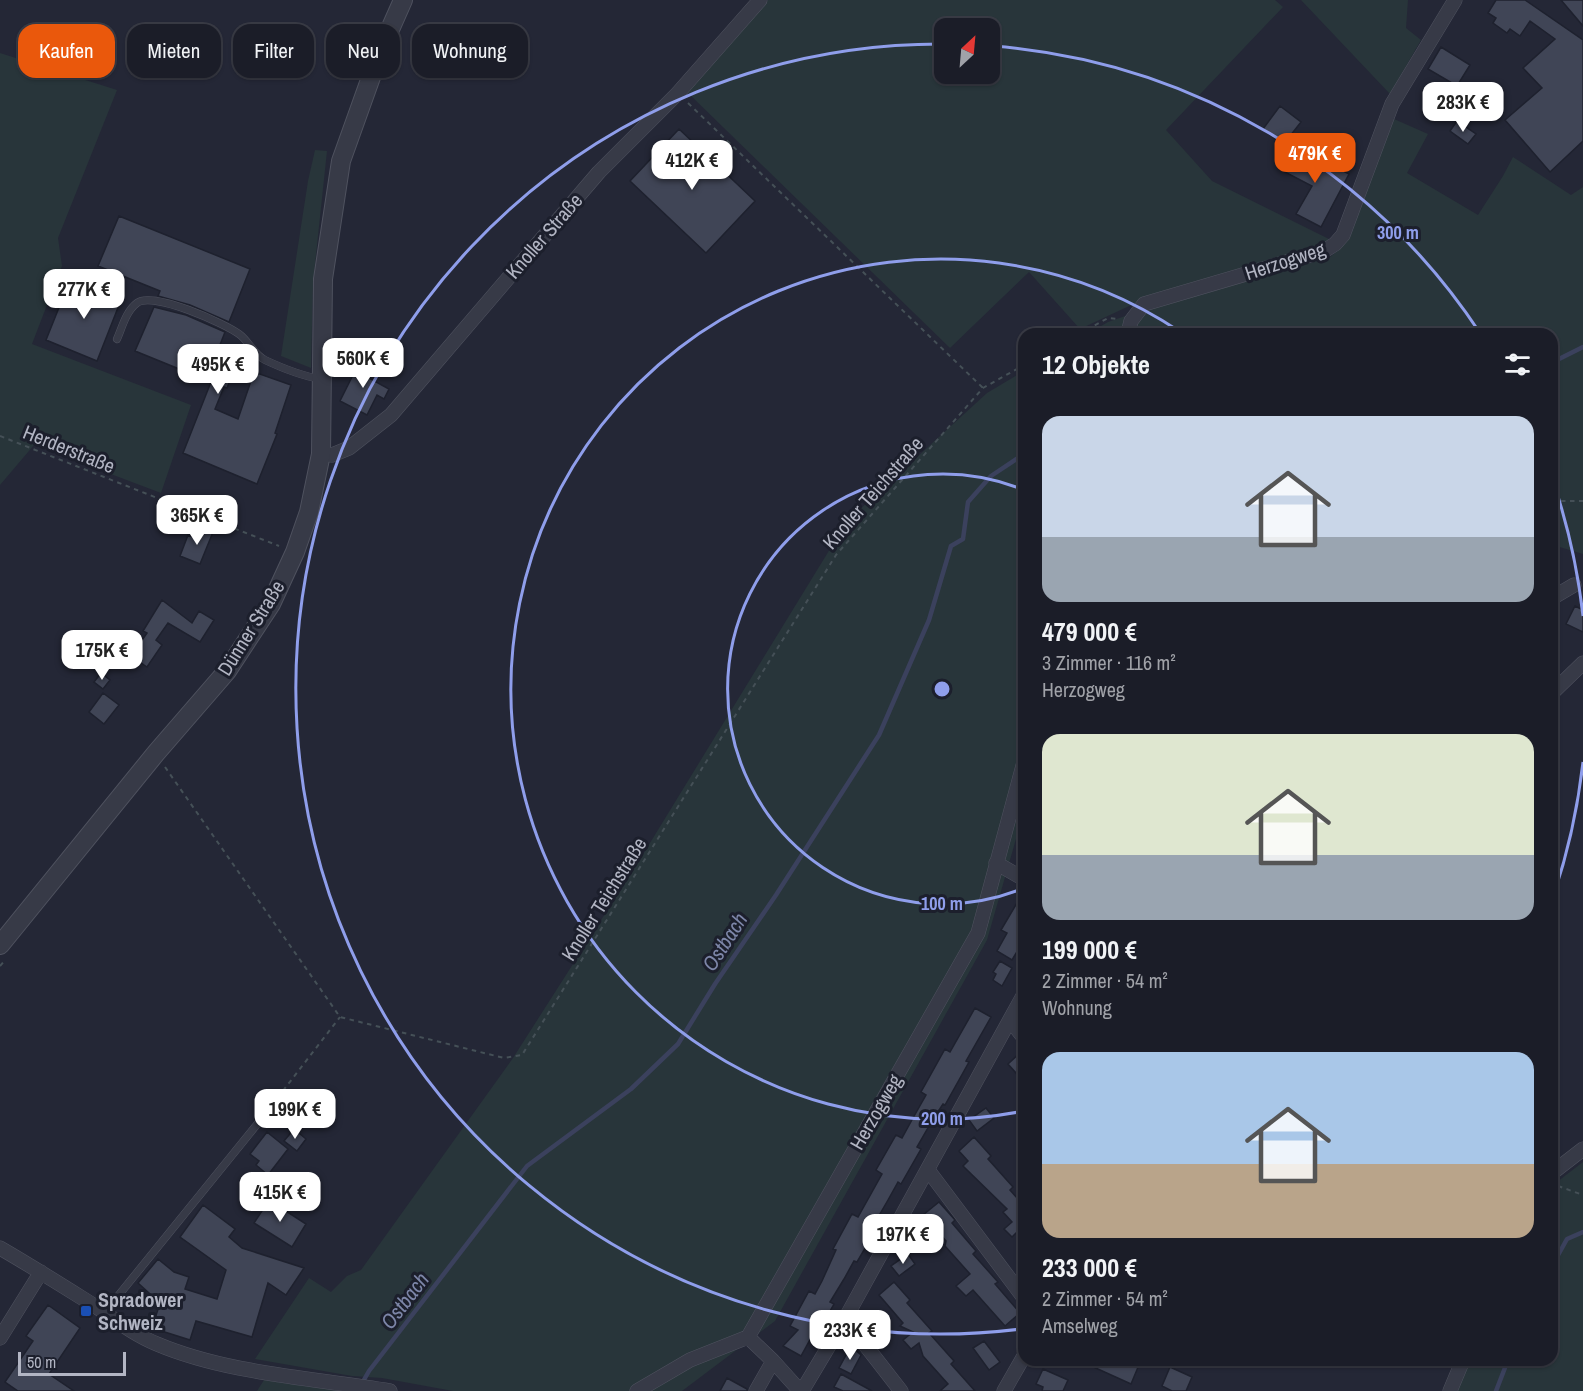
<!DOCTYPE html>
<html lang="de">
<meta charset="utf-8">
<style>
body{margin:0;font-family:"Archivo Narrow",sans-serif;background:#242630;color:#f1f3f6;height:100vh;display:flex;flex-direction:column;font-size:22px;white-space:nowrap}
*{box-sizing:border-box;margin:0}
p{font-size:20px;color:#a0a2a8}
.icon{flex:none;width:33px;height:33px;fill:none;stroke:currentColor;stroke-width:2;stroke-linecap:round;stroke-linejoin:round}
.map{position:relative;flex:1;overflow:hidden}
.sheet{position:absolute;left:1018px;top:328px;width:540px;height:1038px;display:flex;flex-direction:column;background:#1b1d28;border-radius:18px;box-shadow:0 2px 4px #0004,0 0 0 2px #393b45}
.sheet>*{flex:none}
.banner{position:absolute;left:18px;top:24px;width:570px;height:54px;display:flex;gap:12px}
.needle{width:39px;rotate:26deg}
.fabs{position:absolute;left:934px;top:18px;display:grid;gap:12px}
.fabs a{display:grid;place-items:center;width:66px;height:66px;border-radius:12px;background:#1b1d28;box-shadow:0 2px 4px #0004,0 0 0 2px #393b45;font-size:30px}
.scale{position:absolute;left:18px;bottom:15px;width:108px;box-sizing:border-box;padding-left:6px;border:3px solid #b2b5c3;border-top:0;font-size:16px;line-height:21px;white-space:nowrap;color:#b2b5c3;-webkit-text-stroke:4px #1c1f2c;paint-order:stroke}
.price{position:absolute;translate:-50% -51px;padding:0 14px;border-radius:12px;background:#fff;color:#222;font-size:20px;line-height:39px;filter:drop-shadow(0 2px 3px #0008)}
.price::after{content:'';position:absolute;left:50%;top:36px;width:18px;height:14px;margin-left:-9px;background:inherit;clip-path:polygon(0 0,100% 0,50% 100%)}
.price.selected{background:#ea580c;color:#fff}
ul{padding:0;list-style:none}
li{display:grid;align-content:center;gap:12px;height:318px;padding:0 24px}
li span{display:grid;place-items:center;height:186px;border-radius:18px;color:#555}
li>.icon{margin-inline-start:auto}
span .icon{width:108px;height:108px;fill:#fffc;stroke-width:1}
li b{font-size:26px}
h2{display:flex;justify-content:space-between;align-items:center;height:72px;padding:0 24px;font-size:26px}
.pill{padding:0 21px;border-radius:18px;background:#1b1d28;box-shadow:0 2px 4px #0004,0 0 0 2px #393b45;font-size:21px;line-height:54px}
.pill.selected{background:#ea580c;color:#fff}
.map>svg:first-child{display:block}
</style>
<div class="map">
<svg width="1583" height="1391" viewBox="0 0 1583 1391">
<rect width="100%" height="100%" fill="#242736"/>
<!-- green -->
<path fill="#28353a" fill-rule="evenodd" d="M768,0H1275L1283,7L1166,130L1212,181L1333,241L1142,300L1080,329L1029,272L950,348L687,92ZM945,28H990V74H945Z
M1301,0H1408L1406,28L1421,40L1390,94Z
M0,53L117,90L58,238L62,266L32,344L191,405L161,493L34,445L0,485Z
M1394,119L1428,134L1407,173L1478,215L1503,176L1513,157L1571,195L1583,187V554L1553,545L1552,334H1087L1108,322L1148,308L1330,257L1345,244Z
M315,150L327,151L313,283L311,368L281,356L308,181Z
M1024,371V811L987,940L775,1321L682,1391H453L382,1378L352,1376L255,1359L309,1278L331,1292L347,1276L361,1270L513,1058L642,856L830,549L857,512L987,393Z
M1583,1162V1391H1454L1467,1361L1552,1360L1553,1185Z
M264,1380L342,1391H257Z"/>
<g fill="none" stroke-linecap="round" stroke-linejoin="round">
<!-- stream -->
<path stroke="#3b415d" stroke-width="4.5" d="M1552,360L1555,361L1583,347
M1552,1266L1567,1239L1583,1232
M361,1385L369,1371L527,1166L631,1089L678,1044L715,984L776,895L879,735L929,620L951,546L963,539L968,502L991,476L1024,454
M1496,1391L1508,1360"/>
</g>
<!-- building -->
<path fill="#404556" stroke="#1e212e" stroke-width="1.5" d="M1496,0H1525L1583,40V141L1550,172L1505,120L1542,88L1523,68L1555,39L1530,21L1520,36L1510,29L1507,33L1493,23L1496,18L1488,13Z
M1561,0H1583V26Z
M1441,47L1470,65L1457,86L1428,69Z
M1280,106L1301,122L1283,145L1263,129Z
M1457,121L1476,134L1468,144L1450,131Z
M679,129L755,201L706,253L630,181Z
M1294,145L1349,174L1321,227L1296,214L1312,186L1281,170Z
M119,216L250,269L229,322L190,305L158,296L160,291L98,266Z
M70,280L121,300L97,361L46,340Z
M154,307L186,315L225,332L218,350L239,358L227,388L224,387L215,409L238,419L254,372L291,385L275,433L277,434L257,484L183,453L211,382L135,351Z
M361,359L374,365L367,377L389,389L384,399L377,395L367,415L340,401Z
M201,527L213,532L200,564L180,556L188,535L196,538Z
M162,600L192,623L199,611L214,620L200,642L168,623L156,640L162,645L147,667L131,656L147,633L143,631Z
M1575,606L1583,610V632L1566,624Z
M101,673L110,680L103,689L94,682Z
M103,693L119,705L104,724L89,712Z
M1024,891V940L1012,960L997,951L1007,933L1001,930Z
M1000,961L1012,968L1002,986L993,980L996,974L993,972Z
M975,1008L991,1017L966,1061L969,1062L945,1105L943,1104L932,1121L917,1147L921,1149L901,1184L898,1182L888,1200L873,1226L877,1227L874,1233L857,1262L854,1261L844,1279L830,1302L834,1304L814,1339L811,1338L801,1356L783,1346L798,1330L790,1326L809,1291L815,1294L822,1281L836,1250L833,1249L852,1214L858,1217L882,1174L876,1170L896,1135L902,1138L913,1118L926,1095L921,1092L945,1049L950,1052Z
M1024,1049V1082L1008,1064Z
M986,1108L994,1118L977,1131L969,1120Z
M294,1129L306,1139L297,1151L284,1141Z
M267,1132L288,1149L268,1175L256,1165L259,1161L250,1154Z
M974,1137L991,1156L988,1159L1013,1187L1010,1190L1024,1206V1236L1019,1230L1012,1237L1004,1229L1012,1222L1003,1212L1007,1209L963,1166L968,1161L959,1151Z
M269,1200L306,1224L292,1247L254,1223Z
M939,1202L955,1220L952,1223L976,1251L973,1254L998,1282L995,1284L1020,1313L1005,1326L973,1290L966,1296L956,1286L970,1274L945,1246L946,1241L923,1215Z
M203,1205L235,1229L229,1237L242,1248L304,1268L286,1295L268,1283L252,1337L196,1321L190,1340L152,1328L160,1303L138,1283L158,1259L174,1272L189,1277L185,1289L217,1299L226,1270L180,1237Z
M908,1254L915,1264L899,1276L891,1266Z
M894,1282L910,1300L907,1303L932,1331L929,1333L954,1361L951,1364L975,1391H940L948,1384L923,1356L919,1343L911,1349L903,1340L913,1332L900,1326L903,1323L879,1295Z
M48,1305L80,1328L49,1374L74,1391H18L5,1382L33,1341L26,1336Z
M984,1341L1000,1362L989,1370L973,1348Z
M851,1346L861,1355L851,1374L839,1368Z
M1078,1360H1141L1131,1384Z
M1170,1367L1192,1377L1186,1391H1172L1162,1386Z
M1043,1369L1068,1380L1063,1391H1042L1043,1387L1036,1384Z
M841,1374L872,1391H843L834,1387Z
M727,1378L747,1389V1391H720Z"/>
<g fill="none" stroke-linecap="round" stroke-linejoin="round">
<defs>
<path id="service" d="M117,339C122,328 126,311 137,303C153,291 224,323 239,334C249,341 253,354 265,360C282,368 302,376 321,379
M105,1312L267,1112"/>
<path id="minor" d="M1128,334L1131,321L1144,304L1324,251L1335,244L1343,235L1392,104L1455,0
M321,454L332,455L349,448L391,415L599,172L678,93L760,0
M1552,598L1574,585
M1552,693L1583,663
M996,863L1024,879
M1010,1020L1024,1038
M928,1170L1024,1298
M1552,1173L1583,1149
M0,1248C33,1267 66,1288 98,1308C117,1321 135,1335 157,1344C228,1374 314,1378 390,1391
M845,1319L901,1391
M748,1337L773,1361L800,1391
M0,1338L41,1272
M637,1391L690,1360L748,1337L978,933L1024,762
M756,1391L773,1361
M802,1391L845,1319L1024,994
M1004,1391L1024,1356
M1450,1391L1463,1360"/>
<path id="tertiary" d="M0,945L156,753L227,671L271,604L295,552L309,512L321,454L323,279L341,161L380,52L403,0"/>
</defs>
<!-- service casing -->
<use href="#service" stroke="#4f525f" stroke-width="8"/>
<!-- minor casing -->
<use href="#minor" stroke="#4f525f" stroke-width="15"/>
<!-- tertiary casing -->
<use href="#tertiary" stroke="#4f525f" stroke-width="20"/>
<!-- path -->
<path stroke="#455057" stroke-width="2" stroke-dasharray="4.5 4.5" stroke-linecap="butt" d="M688,103L983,388
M1079,334L1108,318L1117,319
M0,436L279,546
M1552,501H1583
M165,767L340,1017L504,1058L522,1055L836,555L983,388L1024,365
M0,966L5,960
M272,1105L340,1017
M1558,1186L1583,1195"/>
<!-- service -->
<use href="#service" stroke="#373a47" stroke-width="7"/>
<!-- minor -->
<use href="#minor" stroke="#373a47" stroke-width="14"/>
<!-- tertiary -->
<use href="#tertiary" stroke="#373a47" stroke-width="18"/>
</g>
<!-- distance rings -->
<g fill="none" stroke="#8f9eeb" stroke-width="3">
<path d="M1024 888A215 215 0 1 1 1024 490"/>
<path d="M1024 1111A430 430 0 1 1 1182 333"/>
<path d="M1583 762A645 645 0 0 1 1554 894M1021 1329A645 645 0 1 1 942 44M993 46A645 645 0 0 1 1480 333M1554 484A645 645 0 0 1 1583 616"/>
</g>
<!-- markers -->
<rect fill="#1a4fb4" stroke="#1c1f2c" stroke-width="2" x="80" y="1305" width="12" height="12" rx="3"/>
<g text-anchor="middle" stroke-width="6" stroke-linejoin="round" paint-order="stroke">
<!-- street labels -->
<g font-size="20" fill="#b2b5c3" stroke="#1c1f2c">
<text transform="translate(544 236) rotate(-49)" y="7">Knoller Straße</text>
<text transform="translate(1285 261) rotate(-18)" y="7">Herzogweg</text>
<text transform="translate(69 449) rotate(22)" y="7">Herderstraße</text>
<text transform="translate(873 493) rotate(-49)" y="7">Knoller Teichstraße</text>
<text transform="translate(251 628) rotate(-58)" y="7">Dünner Straße</text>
<text transform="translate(604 899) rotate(-58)" y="7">Knoller Teichstraße</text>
<text transform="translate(876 1112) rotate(-60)" y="7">Herzogweg</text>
</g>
<!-- poi labels -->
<g font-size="20" font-weight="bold" fill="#b2b5c3" stroke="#1c1f2c" text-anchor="start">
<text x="98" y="1307">Spradower<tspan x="98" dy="23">Schweiz</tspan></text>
</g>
<!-- water labels -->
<g font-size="21" font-style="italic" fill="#7d86a8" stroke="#1c1f2c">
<text transform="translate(725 942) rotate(-57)" y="7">Ostbach</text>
<text transform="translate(405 1301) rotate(-53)" y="7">Ostbach</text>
</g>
</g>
<circle cx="942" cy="689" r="9" fill="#8f9eeb" stroke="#1c1f2c" stroke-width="3"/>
<g font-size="18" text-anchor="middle" font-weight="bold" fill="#8f9eeb" stroke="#1c1f2c" stroke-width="6" stroke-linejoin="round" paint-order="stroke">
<text x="1398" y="239">300 m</text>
<text x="942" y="910">100 m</text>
<text x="942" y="1125">200 m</text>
</g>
</svg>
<div class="fabs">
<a><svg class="needle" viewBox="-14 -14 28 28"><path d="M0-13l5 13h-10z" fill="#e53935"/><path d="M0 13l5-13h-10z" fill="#a0a2a8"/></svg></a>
</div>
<div class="scale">50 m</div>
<b class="price" style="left:1463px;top:133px">283K €</b>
<b class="price selected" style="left:1315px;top:184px">479K €</b>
<b class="price" style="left:692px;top:191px">412K €</b>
<b class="price" style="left:84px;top:320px">277K €</b>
<b class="price" style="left:363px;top:389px">560K €</b>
<b class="price" style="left:218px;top:395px">495K €</b>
<b class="price" style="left:197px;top:546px">365K €</b>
<b class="price" style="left:102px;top:681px">175K €</b>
<b class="price" style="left:295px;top:1140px">199K €</b>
<b class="price" style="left:280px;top:1223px">415K €</b>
<b class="price" style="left:903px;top:1265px">197K €</b>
<b class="price" style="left:850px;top:1361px">233K €</b>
<div class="banner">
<a class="pill selected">Kaufen</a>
<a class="pill">Mieten</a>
<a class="pill">Filter</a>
<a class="pill">Neu</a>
<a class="pill">Wohnung</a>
</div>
<section class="sheet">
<h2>12 Objekte<svg class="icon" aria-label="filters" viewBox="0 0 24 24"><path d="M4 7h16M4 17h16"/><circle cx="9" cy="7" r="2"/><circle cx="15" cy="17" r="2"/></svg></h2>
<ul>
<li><span style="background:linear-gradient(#c9d6e8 65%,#9aa5b1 0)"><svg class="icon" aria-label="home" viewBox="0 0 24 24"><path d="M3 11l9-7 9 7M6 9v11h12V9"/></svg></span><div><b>479 000 €</b><p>3 Zimmer · 116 m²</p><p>Herzogweg</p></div></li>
<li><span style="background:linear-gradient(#dfe7d0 65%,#9aa5b1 0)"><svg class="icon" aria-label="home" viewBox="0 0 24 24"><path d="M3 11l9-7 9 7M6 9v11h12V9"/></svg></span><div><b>199 000 €</b><p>2 Zimmer · 54 m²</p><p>Wohnung</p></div></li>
<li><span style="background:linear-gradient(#a9c7e8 60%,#b9a48a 0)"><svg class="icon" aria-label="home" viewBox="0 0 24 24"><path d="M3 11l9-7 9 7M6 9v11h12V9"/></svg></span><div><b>233 000 €</b><p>2 Zimmer · 54 m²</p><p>Amselweg</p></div></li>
</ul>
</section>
</div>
